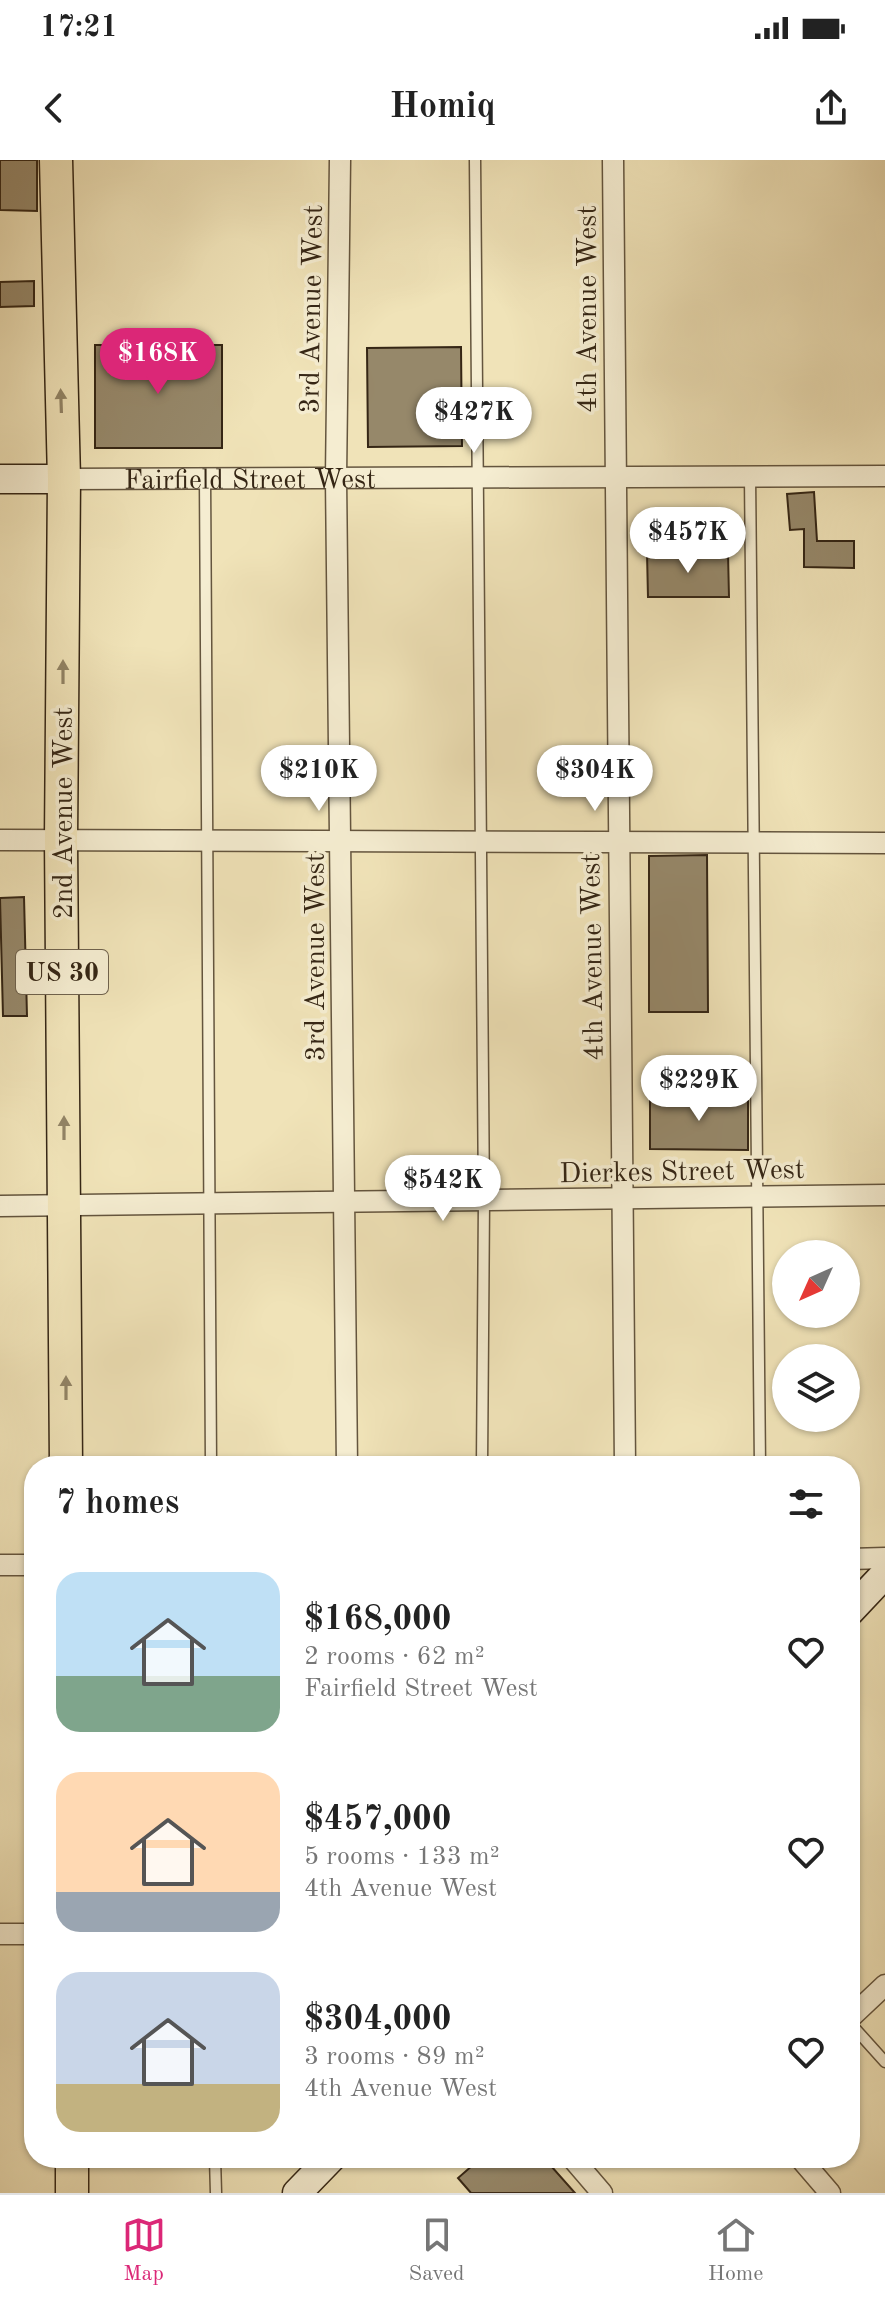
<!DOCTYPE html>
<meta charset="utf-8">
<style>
body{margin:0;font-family:"Old Standard TT",serif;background:#f2f2f2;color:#222;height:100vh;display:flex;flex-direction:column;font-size:30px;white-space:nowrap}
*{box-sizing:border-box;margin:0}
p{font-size:26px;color:#767676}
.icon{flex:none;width:44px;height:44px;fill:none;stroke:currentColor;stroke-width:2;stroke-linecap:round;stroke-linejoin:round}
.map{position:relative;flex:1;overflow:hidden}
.sheet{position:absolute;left:24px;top:1296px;width:836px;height:712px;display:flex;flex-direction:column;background:#fff;border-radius:32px;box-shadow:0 2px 6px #0004}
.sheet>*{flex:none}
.needle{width:52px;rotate:225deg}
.controls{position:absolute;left:772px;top:1080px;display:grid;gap:16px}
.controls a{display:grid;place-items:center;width:88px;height:88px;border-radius:50%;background:#fff;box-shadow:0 2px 6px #0004;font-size:40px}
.price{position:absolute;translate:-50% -68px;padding:0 18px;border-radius:28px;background:#fff;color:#222;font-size:26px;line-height:52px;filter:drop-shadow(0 2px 4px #0008)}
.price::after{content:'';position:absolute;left:50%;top:48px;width:24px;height:18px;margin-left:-12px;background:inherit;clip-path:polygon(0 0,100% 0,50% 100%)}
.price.active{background:#db2777;color:#fff}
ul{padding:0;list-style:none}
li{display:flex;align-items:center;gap:24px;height:200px;padding:0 32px}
li span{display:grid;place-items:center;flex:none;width:224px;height:160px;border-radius:24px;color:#555}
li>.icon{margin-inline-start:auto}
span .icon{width:96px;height:96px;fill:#fffc;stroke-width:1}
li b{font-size:34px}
h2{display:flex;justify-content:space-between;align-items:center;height:96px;padding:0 32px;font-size:34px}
.status{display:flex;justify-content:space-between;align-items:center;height:56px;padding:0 40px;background:#fff;direction:ltr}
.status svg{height:22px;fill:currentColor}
header{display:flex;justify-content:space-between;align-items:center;height:104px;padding:0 32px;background:#fff;font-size:36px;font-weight:600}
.menu{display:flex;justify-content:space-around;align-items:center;height:112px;border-top:2px solid #e0e0e0;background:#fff;font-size:22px;color:#767676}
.menu a{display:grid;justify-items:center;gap:4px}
.menu .active{color:#db2777}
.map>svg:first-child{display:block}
</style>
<div class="status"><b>17:21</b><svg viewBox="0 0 49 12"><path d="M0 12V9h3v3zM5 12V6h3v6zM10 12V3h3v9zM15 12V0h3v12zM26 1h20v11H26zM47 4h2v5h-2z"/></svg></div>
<header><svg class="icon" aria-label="back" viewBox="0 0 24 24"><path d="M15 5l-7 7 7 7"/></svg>Homiq<svg class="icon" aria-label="share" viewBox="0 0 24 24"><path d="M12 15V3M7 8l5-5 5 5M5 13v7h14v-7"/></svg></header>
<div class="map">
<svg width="885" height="2033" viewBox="0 0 885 2033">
<rect width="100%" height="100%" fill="#f0e3b8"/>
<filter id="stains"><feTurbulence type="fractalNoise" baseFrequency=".0025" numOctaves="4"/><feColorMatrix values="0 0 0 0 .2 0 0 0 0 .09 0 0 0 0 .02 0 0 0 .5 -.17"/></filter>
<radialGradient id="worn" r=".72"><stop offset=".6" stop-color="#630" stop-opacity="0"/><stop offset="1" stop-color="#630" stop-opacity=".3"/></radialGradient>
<!-- building -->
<path fill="#96886a" stroke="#352615" stroke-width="2" d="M0,0H37V51L0,50Z
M34,121V146L0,147V122Z
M95,185H222V288H95Z
M461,187L462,286L368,287L367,188Z
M814,332L817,381H854V408L804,407V369L790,370L787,334Z
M647,393H728L729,437H648Z
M707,695L708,852H649V696Z
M24,737L27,856H3L0,738Z
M650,936H748V990L650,989Z
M481,1998H544L575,2033H471L458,2018Z"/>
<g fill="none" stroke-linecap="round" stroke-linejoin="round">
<defs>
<path id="lane" d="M475,0L484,1040L482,1306
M750,316L760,1306
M205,318L211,1306
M850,1863L885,1902
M215,1998L216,2033"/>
<g id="street">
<path d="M340,0L336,318L347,1306"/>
<path d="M613,0L625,1306"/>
<path id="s1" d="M64,319L885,316"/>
<path d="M0,680L885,683"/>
<path d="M0,1046L885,1035"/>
<path d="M850,1399L885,1398"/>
<path d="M0,1405H34"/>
<path d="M0,1774H34"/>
<path d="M850,1858L885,1825"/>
<path d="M572,1998L602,2033"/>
<path d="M800,1998L830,2033"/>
</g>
<path id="secondary" d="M0,319H64
M850,1451L885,1414
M297,2033L331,1998"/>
<path id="primary" d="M56,0L64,319L61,680L66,1306
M72,1998V2033"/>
</defs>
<!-- lane casing -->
<use href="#lane" stroke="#64553e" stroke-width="13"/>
<!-- street casing -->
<use href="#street" stroke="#64553e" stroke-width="23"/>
<!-- secondary casing -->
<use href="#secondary" stroke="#352615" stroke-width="31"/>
<!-- primary casing -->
<use href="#primary" stroke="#352615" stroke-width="35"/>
<!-- lane -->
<use href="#lane" stroke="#f5edd1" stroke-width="10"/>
<!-- street -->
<use href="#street" stroke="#f5edd1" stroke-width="20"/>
<!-- secondary -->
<use href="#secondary" stroke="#f5edd1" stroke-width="28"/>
<!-- primary -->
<use href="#primary" stroke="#f0e3b8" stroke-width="32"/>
</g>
<!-- one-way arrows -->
<defs><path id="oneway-solid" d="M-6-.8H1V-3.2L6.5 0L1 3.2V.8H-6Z" transform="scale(2)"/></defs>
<g fill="#928466">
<use href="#oneway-solid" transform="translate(61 241) rotate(-92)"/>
<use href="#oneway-solid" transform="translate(63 512) rotate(-90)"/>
<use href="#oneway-solid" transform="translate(64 968) rotate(-90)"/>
<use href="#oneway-solid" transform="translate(66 1228) rotate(-90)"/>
</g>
<g text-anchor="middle" stroke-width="7" stroke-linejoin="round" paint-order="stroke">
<!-- shield labels -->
<rect fill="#f5edd1" stroke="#6f624d" stroke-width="2" x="16" y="790" width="92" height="44" rx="6"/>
<g font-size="26" font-weight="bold" fill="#352615">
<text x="62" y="821">US 30</text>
</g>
<!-- street labels -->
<g font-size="28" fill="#352615" stroke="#f5edd1">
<text transform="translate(310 149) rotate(-89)" y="10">3rd Avenue West</text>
<text transform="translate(586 149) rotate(-90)" y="10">4th Avenue West</text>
<text dy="10" stroke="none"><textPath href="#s1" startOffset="186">Fairfield Street West</textPath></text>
<text transform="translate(62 653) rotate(-90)" y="10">2nd Avenue West</text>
<text transform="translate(314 797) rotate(-90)" y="10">3rd Avenue West</text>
<text transform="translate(591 797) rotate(-91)" y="10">4th Avenue West</text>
<text transform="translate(682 1010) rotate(-1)" y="10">Dierkes Street West</text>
</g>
</g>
<rect width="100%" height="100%" filter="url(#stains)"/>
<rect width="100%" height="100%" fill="url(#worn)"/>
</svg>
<div class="controls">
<a><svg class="needle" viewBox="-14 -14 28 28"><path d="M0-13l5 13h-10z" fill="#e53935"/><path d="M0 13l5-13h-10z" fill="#767676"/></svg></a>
<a><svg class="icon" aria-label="layers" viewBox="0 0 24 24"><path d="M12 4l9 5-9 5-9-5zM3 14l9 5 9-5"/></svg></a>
</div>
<b class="price active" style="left:158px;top:236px">$168K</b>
<b class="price" style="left:474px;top:295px">$427K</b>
<b class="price" style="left:688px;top:415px">$457K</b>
<b class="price" style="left:319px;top:653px">$210K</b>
<b class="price" style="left:595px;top:653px">$304K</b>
<b class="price" style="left:699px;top:963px">$229K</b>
<b class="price" style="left:443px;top:1063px">$542K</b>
<section class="sheet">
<h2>7 homes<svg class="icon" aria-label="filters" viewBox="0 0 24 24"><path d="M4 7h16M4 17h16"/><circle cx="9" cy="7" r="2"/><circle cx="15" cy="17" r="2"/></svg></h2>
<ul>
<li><span style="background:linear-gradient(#bfe0f5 65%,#7fa58c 0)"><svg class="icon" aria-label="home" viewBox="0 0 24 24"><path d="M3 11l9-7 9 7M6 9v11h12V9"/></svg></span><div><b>$168,000</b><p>2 rooms · 62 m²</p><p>Fairfield Street West</p></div><svg class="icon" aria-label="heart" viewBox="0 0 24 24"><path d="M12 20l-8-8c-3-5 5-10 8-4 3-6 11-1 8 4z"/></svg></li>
<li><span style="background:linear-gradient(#ffd9b3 75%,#9aa5b1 0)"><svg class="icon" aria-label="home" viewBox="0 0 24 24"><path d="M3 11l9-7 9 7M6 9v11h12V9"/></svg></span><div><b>$457,000</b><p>5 rooms · 133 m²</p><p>4th Avenue West</p></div><svg class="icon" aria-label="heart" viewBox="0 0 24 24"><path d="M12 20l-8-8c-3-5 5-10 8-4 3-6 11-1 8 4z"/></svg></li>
<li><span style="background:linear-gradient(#c9d6e8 70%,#c2b280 0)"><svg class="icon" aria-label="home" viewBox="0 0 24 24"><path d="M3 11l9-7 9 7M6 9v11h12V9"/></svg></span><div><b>$304,000</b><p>3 rooms · 89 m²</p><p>4th Avenue West</p></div><svg class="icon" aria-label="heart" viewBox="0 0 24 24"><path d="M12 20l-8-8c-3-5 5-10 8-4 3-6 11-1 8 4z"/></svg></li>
</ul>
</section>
</div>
<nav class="menu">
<a class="active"><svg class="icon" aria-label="map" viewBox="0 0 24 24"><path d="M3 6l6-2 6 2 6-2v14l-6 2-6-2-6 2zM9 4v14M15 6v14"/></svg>Map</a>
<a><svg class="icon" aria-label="saved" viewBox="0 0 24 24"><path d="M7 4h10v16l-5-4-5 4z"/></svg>Saved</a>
<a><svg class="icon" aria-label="home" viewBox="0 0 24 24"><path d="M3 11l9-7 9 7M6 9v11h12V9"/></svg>Home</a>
</nav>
